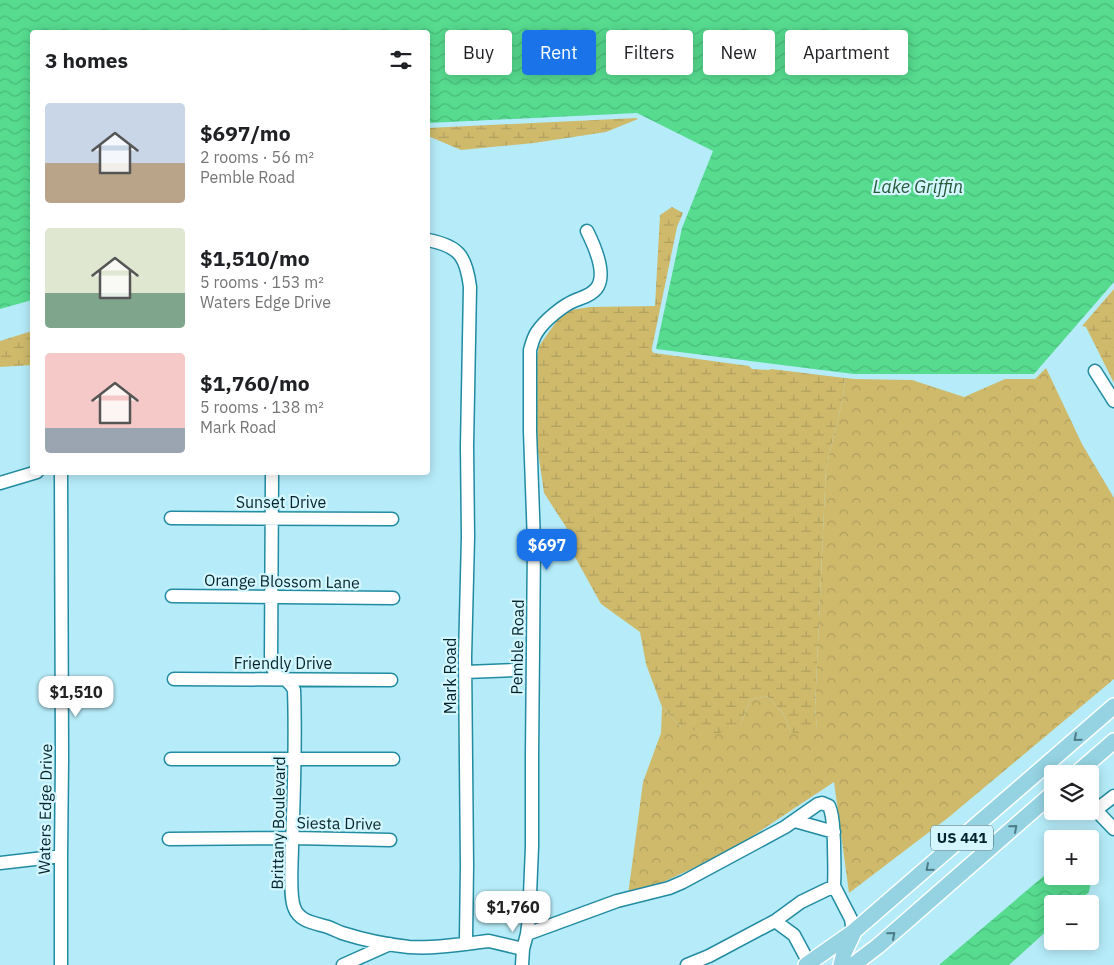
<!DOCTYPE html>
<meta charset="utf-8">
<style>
body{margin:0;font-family:"IBM Plex Sans",sans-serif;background:#f2f2f2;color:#202124;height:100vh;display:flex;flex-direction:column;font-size:19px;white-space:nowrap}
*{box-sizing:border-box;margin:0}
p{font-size:16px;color:#757577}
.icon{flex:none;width:28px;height:28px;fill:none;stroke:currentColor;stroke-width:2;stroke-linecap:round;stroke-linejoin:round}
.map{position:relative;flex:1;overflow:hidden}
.side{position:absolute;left:30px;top:30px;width:400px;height:445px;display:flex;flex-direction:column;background:#fff;border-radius:5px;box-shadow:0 2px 12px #0003}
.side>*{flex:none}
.top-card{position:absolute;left:445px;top:30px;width:475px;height:45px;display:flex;gap:10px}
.buttons{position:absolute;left:1044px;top:765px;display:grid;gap:10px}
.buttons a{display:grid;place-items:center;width:55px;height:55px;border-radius:5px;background:#fff;box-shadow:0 2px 12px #0003;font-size:25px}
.price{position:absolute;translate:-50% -42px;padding:0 11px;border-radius:10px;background:#fff;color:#222;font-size:16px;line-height:32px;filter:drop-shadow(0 1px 2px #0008)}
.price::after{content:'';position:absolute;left:50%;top:30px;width:15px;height:11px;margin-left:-8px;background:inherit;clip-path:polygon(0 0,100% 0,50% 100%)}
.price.selected{background:#1a73e8;color:#fff}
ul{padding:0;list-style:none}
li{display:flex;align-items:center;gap:15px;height:125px;padding:0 15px}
li span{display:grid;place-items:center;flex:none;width:140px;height:100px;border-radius:5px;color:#555}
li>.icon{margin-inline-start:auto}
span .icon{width:60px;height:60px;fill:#fffc;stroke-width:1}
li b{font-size:21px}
h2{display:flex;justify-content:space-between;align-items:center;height:60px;padding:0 15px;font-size:21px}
.tag{padding:0 18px;border-radius:5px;background:#fff;box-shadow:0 2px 12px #0003;font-size:18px;line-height:45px}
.tag.selected{background:#1a73e8;color:#fff}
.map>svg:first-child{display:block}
</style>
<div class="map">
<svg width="1114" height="965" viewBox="0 0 1114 965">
<defs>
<pattern id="forest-crowns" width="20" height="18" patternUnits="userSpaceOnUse" patternTransform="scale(1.25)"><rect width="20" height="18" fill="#cfba6c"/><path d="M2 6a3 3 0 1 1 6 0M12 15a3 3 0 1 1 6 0" fill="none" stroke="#b0a05e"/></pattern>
<pattern id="wetland-marsh" width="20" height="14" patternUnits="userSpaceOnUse" patternTransform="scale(1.25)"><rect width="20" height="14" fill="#cfba6c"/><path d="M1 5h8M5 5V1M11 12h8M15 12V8" fill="none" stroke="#b0a05e"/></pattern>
<pattern id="water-waves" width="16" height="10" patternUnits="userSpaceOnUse" patternTransform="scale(1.25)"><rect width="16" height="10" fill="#56db8f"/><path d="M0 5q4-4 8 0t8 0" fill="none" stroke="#49bc7c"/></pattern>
</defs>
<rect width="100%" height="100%" fill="#b6ecf9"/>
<!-- forest -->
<path fill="url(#forest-crowns)" d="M1046,368L1082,444L1114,498V679L949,817L849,893L834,782L730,851L644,891L628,895L643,782L661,733L662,707L681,727L740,726L750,700L767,696L783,713L791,732L817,728L815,708L826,467L843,398L845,378L854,379L912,380L964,397L1005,379H1035Z"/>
<!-- wetland -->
<path fill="url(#wetland-marsh)" d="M636,118L638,119L606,132L534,143L461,150L428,136V128Z
M672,207L683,213L677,227L652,348V351L654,353L749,366L752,369L769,370L771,369L845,378L843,398L826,467L815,708L817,728L811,736L791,732L783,713L767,696L750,700L740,726L714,735L681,727L662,707L646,664L640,632L601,604L575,557L566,527L544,493L530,396L539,346L564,311L590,307L655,306L660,215Z
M1114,289V383L1086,327L1082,326Z
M32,331V365L0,367V341Z"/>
<!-- water -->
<path fill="url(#water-waves)" d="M0,0H1114V282L1034,374H854L656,349L682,228L713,151L637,113L428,123V32H32V300L0,309Z
M1052,869V876H1088L1091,880L1089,892L1076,904H1052V926L1009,965H939Z"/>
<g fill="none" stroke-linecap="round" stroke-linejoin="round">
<defs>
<path id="minor" d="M428,240C459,246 466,256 470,287L467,446L468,537L465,657L467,866L466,938L467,944
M1095,371L1114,401
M61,472L62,761L61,856V965
M272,472L271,662C273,670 275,675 282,679
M0,483L37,472
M171,518L392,519
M172,596L393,598
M466,672L514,670
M174,679L391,680
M285,679L291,685L294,690C296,742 294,794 292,846C292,861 289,893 294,907C299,922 315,923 328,927C333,929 337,931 342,933C361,939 389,945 409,947C435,949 463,944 489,941L523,949L522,965
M171,759H393
M1090,804L1114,829
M1096,810L1114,796
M795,821L834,832
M169,839L293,838L390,840
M0,863L61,856
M775,921L794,935L809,963
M527,934L617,901L669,888L683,882L785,827L818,804L822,803L829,806C834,817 833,830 834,842C834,857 835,871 834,886
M523,949L527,934L529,918L532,847V754L534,543L530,431V350C532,343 533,338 537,332C544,321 563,305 576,300C583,297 590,296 596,289C608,275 594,245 587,231
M343,965L390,944
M687,965L709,956L775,921L801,902L834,886L851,919L853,932"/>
<path id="major" d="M1076,774L1114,741
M806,965L853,932L1114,706
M841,965L844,953L853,934
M853,965L878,946L1052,794"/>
</defs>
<!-- minor casing -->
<use href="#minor" stroke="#218ba1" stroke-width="15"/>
<!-- major casing -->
<use href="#major" stroke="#fff" stroke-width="18"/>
<!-- minor -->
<use href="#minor" stroke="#fff" stroke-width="12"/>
<!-- major -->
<use href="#major" stroke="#95d3e2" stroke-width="15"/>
</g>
<!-- one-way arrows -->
<defs><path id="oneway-chevron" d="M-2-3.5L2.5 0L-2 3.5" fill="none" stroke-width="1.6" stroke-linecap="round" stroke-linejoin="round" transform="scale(1.25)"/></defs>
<g stroke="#4c7c86">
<use href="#oneway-chevron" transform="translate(1077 738) rotate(139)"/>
<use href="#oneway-chevron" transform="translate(1014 828) rotate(-41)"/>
<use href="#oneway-chevron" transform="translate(929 868) rotate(139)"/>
<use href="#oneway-chevron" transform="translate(892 935) rotate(-41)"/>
</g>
<g text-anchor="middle" stroke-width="4.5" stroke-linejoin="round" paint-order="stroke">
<!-- shield labels -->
<rect fill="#d3f6ff" stroke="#42636b" stroke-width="1" x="931" y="825.5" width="62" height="25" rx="4"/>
<g font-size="15" font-weight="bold" fill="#04242b">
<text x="962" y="843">US 441</text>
</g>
<!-- street labels -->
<g font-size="16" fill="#04242b" stroke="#d3f6ff">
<text x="281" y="508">Sunset Drive</text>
<text transform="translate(282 581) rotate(1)" y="6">Orange Blossom Lane</text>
<text transform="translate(517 647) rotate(-89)" y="6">Pemble Road</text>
<text x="283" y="669">Friendly Drive</text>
<text transform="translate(450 676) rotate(-90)" y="6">Mark Road</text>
<text transform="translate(45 809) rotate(-89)" y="6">Waters Edge Drive</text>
<text transform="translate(278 823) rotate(-89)" y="6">Brittany Boulevard</text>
<text transform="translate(339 823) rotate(1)" y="6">Siesta Drive</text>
</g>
<!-- water labels -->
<g font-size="18" font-style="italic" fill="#265a3b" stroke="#d3f6ff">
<text x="918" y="193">Lake Griffin</text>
</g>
</g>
</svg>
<div class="buttons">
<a><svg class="icon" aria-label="layers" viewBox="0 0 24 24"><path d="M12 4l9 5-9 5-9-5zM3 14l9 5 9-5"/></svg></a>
<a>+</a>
<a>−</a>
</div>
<b class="price selected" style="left:547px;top:571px">$697</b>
<b class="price" style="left:76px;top:718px">$1,510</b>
<b class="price" style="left:513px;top:933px">$1,760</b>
<div class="top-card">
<a class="tag">Buy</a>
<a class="tag selected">Rent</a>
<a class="tag">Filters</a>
<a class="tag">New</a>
<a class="tag">Apartment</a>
</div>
<section class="side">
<h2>3 homes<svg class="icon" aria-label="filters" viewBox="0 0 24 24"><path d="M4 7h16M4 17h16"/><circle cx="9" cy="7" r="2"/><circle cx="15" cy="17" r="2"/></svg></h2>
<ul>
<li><span style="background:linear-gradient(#c9d6e8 60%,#b9a48a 0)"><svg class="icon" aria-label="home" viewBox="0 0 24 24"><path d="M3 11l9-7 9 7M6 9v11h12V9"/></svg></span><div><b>$697/mo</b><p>2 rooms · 56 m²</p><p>Pemble Road</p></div></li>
<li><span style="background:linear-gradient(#dfe7d0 65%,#7fa58c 0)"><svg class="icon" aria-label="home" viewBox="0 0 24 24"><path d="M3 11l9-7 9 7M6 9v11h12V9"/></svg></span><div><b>$1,510/mo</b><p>5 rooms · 153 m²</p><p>Waters Edge Drive</p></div></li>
<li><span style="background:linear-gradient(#f6c9c9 75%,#9aa5b1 0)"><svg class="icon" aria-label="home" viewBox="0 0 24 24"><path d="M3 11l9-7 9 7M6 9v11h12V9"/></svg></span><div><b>$1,760/mo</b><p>5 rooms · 138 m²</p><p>Mark Road</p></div></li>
</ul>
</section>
</div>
